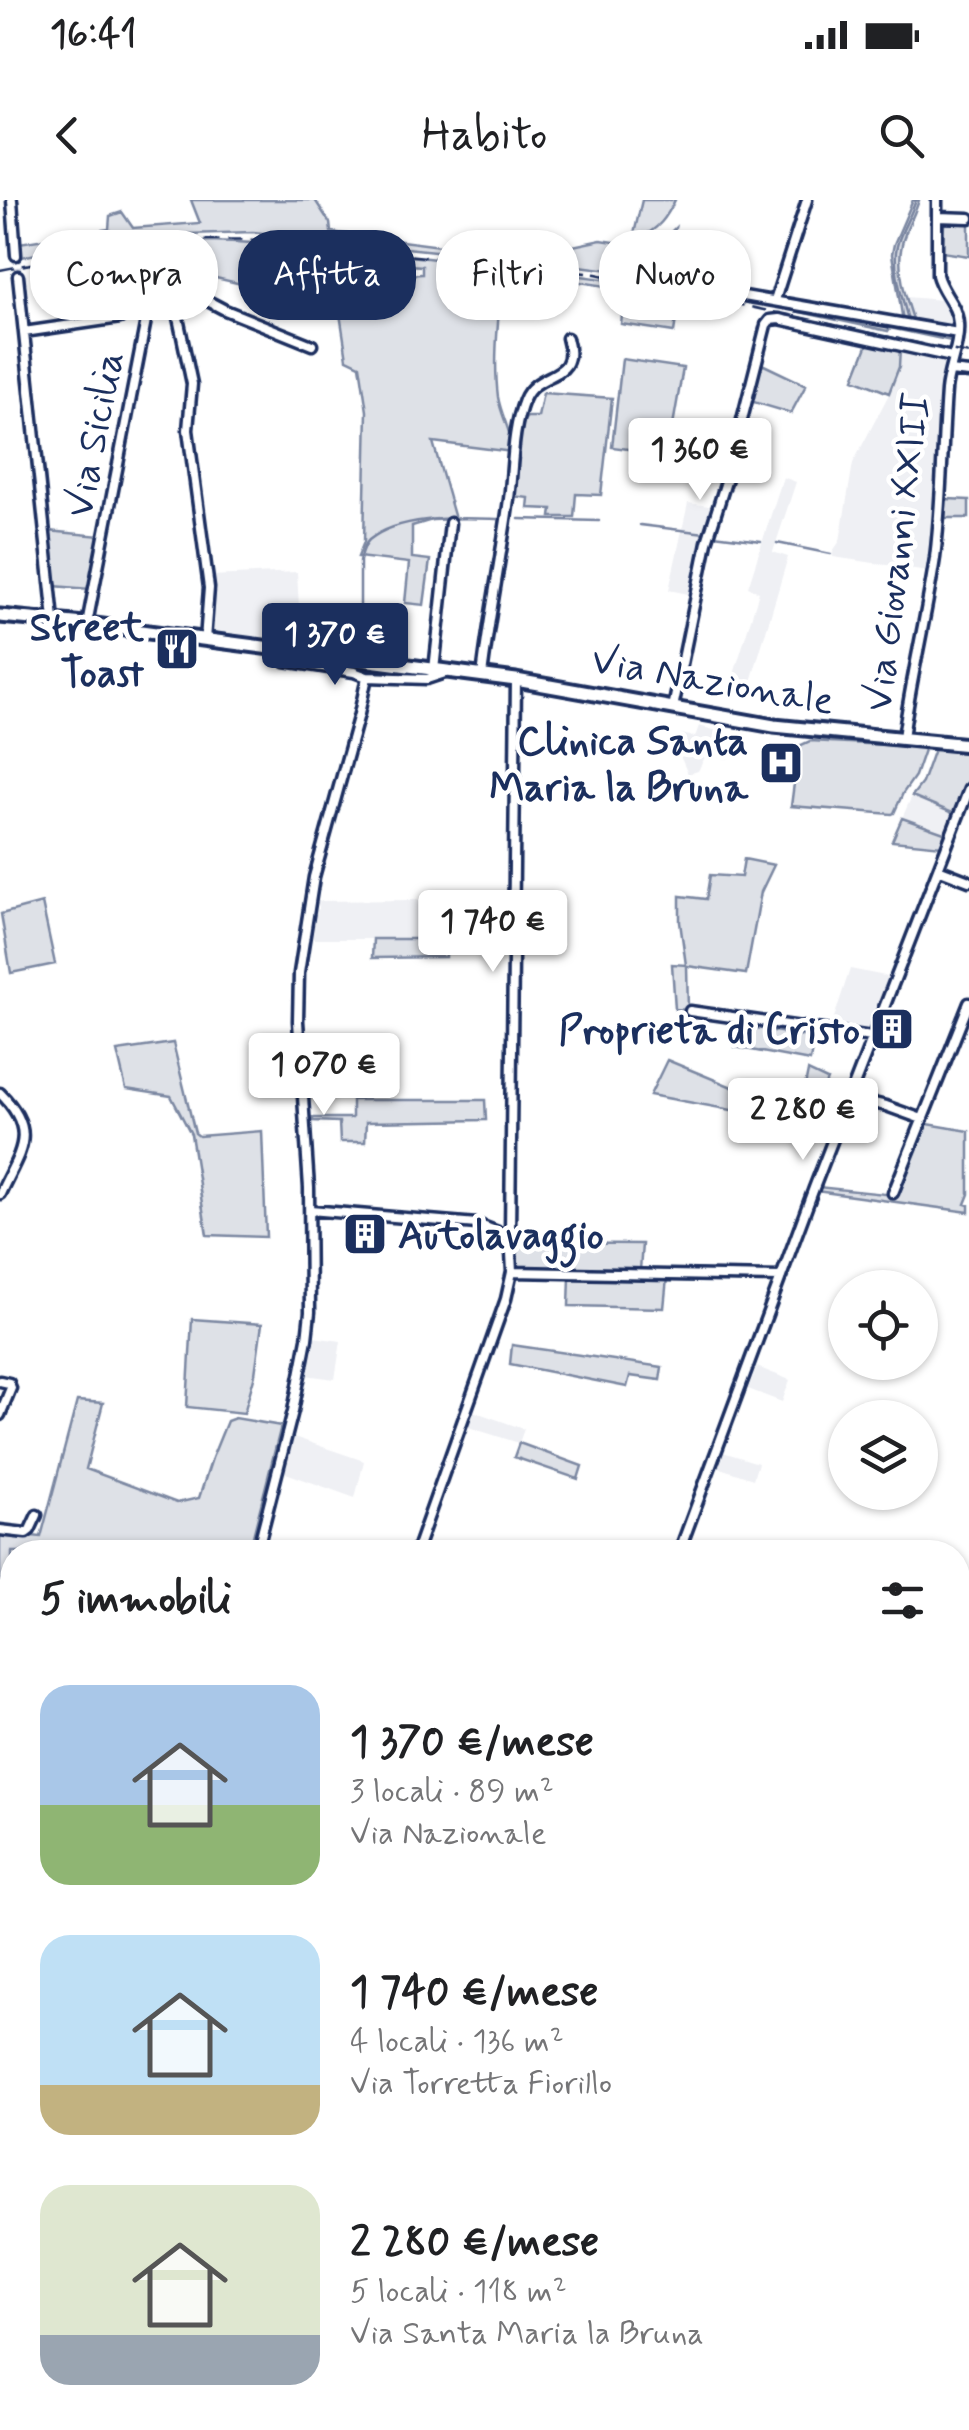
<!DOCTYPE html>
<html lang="it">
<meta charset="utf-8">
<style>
body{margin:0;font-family:Mynerve,sans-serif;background:#f2f2f2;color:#202124;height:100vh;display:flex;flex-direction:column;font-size:38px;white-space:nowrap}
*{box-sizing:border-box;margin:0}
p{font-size:32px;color:#757577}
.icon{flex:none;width:55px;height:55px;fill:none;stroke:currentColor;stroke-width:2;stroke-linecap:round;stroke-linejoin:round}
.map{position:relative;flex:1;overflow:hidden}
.sheet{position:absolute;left:0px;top:1340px;width:970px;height:890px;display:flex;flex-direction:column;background:#fff;border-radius:40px 40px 0 0;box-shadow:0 2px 8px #0004}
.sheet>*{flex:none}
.banner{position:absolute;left:30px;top:30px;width:910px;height:90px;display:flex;gap:20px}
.tools{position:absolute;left:828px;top:1070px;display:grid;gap:20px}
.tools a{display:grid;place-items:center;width:110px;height:110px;border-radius:50%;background:#fff;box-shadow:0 2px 8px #0004;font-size:50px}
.price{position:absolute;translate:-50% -85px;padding:0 22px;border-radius:10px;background:#fff;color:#222;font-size:32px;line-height:65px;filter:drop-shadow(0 2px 5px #0008)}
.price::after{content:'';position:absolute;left:50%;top:60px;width:30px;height:22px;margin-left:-15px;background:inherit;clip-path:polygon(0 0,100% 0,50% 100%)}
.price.on{background:#1b2f5e;color:#fff}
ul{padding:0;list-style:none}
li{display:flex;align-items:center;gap:30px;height:250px;padding:0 40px}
li span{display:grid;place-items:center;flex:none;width:280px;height:200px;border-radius:30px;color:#555}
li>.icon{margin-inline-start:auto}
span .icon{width:120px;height:120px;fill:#fffc;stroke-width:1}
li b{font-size:42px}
h2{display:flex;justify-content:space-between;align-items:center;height:120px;padding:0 40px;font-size:42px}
.chip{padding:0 35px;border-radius:40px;background:#fff;box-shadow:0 2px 8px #0004;font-size:35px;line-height:90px}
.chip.on{background:#1b2f5e;color:#fff}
.status{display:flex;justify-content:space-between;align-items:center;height:70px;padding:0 50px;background:#fff;direction:ltr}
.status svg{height:28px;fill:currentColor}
header{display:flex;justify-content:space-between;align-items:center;height:130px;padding:0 40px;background:#fff;font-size:45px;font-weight:600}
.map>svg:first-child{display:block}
</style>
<div class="status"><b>16:41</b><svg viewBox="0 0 49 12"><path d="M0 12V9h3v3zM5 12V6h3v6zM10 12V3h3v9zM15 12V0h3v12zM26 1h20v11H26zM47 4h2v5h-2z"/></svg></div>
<header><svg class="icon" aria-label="back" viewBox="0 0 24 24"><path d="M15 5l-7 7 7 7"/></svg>Habito<svg class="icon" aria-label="search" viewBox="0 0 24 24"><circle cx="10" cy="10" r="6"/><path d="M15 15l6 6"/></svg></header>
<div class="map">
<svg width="969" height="2230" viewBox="0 0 969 2230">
<rect width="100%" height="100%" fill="#fff"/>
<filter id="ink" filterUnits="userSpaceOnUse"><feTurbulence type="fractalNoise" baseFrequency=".01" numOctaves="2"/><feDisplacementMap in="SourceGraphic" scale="20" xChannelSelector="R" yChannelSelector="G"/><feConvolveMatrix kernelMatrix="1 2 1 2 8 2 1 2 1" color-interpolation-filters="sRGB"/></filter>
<g filter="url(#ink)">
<!-- built -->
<path fill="#eff0f4" d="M906,97L942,100L951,113L953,130L914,122Z
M900,148L945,158L938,201L934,299L928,371L833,357V351L840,341L853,263L888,196L899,167Z
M783,277L796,282L773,352L788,357L750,485L732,481L759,392L748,387Z
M688,303L716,307L693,395L669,390Z
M297,372L301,443L209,430L210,376Z
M699,526L733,535L728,559L706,555L698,571L688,574L680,556L676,554L681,534L695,537Z
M912,596L955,614L947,634L902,618Z
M413,700L447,701L446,739H313L315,711L319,709L318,701Z
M850,769L890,777L870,831L831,827Z
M313,1137L341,1141L335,1179L305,1175Z
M757,1167L790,1180L782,1202L748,1189Z
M470,1210L524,1229L519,1243L465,1226Z
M291,1236L364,1261L355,1298L283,1272Z
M723,1252L758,1263L753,1279L717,1267Z
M958,2034L969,2036V2086L958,2084Z
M969,2200V2230H898L915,2218H958V2206H965Z
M718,2218H885L855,2230H753Z"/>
<!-- green -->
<path fill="#dee1e7" stroke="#7c88a2" stroke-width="2.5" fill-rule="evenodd" d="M191,0H315L330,23L331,32L456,48L554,50L601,40L648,47L659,44L675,28L668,59L672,83L618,71L587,67L253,32L153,35L81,46L80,44L18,58L19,43L109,29L110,16L122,12L133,28L200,23Z
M642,0H675C667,17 658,30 640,37L634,34Z
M913,0H919C915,15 905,29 902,44C896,69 906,99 914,122L903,121L892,54L894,44Z
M948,20L969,22V56L942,52L944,25Z
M198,41C278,42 357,51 436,59C518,68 600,76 680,93L674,132L621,124L625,89L554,78L502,75C499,115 493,157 498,197C501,216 512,232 513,252L433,242L455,319L432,320L412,326V358L430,360L424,405L405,403L409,363L358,357L364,342L367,211L360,165L347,159L339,107L199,74L207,52L145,59L49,79L47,66L81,59L82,56L128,48ZM337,60L422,66V74L374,76L348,95Z
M754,100L951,135V141L890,128L888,131L754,102Z
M869,141L900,148L899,167L889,193L854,179Z
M622,159L683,168L668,254L612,247Z
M764,165L806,185L791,213L750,201L760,167Z
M543,193L612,198L601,295L576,294L574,317H551L552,309L528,308L529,298L512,296L520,224L527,217H538Z
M947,299L969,300V318H945Z
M48,331L101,336L90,389L54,386L53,354L50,352Z
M810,541L925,547L915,576L903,593L894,613L892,614L791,606L799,546Z
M934,549L969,553V577L955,614L912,596L922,583Z
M902,618L947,634L942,646L892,641Z
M744,659L774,665L761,692L746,774L687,766L688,810L675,809L672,764L686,765L680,722V696L706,699L710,675L741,677Z
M42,703L55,764L11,773L1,714Z
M373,739H446V757L372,758Z
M739,825L814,838L810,861L735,847Z
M173,843L195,933L199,936L262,931L266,1037L207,1035L191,934L171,896L126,889L117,851Z
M667,860L732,887L802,901L808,871L827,880C822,896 809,907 802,923L650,895Z
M352,900H485L486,920L366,922L365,942H340L339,922L313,921V918H352Z
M922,923L969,931V994L965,1004L969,1005V1012L816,991L818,987L894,995Z
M515,1043L642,1044L640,1070L523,1069L514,1065Z
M570,1076L667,1078L664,1108L569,1106Z
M192,1119L262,1124L255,1174L244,1213L187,1207Z
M512,1145L662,1167L660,1180L630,1176L627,1187L510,1164Z
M77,1201L103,1203L86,1269L177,1303L199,1298L212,1258L227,1221L235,1218L281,1226L249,1352H12V1394H0V1333L41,1337Z
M519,1243L582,1266L578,1279L514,1257Z
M958,1383L969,1386V1457L958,1455Z
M718,2218H791L790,2230H753Z"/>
<!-- water -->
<path fill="#b5bbca" stroke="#77839f" stroke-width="2.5" d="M0,1951L12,1959V2218H478C508,2230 509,2222 537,2224C546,2224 555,2228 563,2230H0Z
M645,2219L668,2230H582Z"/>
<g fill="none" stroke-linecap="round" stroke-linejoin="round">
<!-- stream -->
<path stroke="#77839f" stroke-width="2.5" d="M908,120C903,100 892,66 897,46C901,30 911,16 916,0
M519,319L599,321
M640,325L705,333
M714,335L761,341
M777,343L831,354
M360,449V361C362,354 363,346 369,340C400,314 462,318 500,319"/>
<!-- street-tunnel -->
<path stroke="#d1d5df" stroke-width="8" stroke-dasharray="8 4" stroke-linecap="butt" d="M16,55L18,76"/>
<defs>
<path id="street" d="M12,0L16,55
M937,17L969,18
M18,76L54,420
M694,85L744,96L958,133
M775,100L807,0
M176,108L192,184L188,230L209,388L205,440
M24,132L120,118
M950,171L969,173
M87,424L147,115L176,108L179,101L206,100L225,110L312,145
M271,449L276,456L285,461L354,472L367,477L427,479L448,472
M434,470L450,323
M482,476C489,417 501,358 509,299C513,268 512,230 524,200C537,168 580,183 567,138
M673,508L707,342L728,275L766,125L770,120L779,119L952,157
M903,538C911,477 926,419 935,358C942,302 942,246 946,191C948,168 960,145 958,123C957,105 941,92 937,75V0
M938,669L969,681
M690,811L872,837
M0,893C40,933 19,952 0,994
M849,897L886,906L922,919
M893,993L969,803
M310,1010L477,1024L511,1037
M512,1072L781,1077
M0,1181L9,1183L11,1188L0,1215
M0,1330L26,1333L30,1330L37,1315
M257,1352L293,1211L307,1139L310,1112L309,988L298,821L299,773L314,677L359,514L367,477
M416,1352L506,1099L512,1072L510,1033L516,480
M679,1352L814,988L969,589
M0,1631L12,1633
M958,1723L969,1726
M958,1762L969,1765
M0,1771L12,1728
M0,1813L12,1817
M958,2087L969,2089"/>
<path id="secondary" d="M0,1900L12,1905
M958,2143L969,2122
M695,2218L731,2230
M878,2230L902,2218"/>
<path id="primary" d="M0,416L95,425L516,480L774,526L969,545"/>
</defs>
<!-- street casing -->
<use href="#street" stroke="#1b2f5e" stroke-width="15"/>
<!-- secondary casing -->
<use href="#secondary" stroke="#1b2f5e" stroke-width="18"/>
<!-- primary casing -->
<use href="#primary" stroke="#1b2f5e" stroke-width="19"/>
<!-- street -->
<use href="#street" stroke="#fff" stroke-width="8"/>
<!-- secondary -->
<use href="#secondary" stroke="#fff" stroke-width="10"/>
<!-- primary -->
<use href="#primary" stroke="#fff" stroke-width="11"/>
<!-- rail -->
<path stroke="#1b2f5e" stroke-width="2.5" stroke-dasharray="15 8" stroke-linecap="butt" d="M0,70C88,53 165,36 255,40L596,74L969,154
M0,1661L12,1665
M958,1962L969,1965"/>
</g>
</g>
<!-- icons -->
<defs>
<symbol id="restaurant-square" viewBox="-11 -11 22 22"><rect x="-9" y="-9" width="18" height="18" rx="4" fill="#1b2f5e" stroke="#fff"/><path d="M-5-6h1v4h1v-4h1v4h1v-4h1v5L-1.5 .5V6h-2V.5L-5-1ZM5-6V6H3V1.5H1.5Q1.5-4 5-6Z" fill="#fff"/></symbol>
<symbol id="hospital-square" viewBox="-11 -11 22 22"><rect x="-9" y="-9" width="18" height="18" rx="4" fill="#1b2f5e" stroke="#fff"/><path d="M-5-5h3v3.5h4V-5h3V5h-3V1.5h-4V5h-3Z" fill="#fff"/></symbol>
<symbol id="building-square" viewBox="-11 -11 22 22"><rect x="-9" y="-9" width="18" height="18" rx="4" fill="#1b2f5e" stroke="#fff"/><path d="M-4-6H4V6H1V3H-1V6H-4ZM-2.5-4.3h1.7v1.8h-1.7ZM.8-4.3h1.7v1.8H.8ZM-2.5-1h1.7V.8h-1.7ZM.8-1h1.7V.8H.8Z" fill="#fff"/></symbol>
</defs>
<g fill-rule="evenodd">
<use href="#restaurant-square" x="152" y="424" width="50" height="50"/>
<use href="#hospital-square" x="756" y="538" width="50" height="50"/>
<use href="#building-square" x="867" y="804" width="50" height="50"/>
<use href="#building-square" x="340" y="1009" width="50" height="50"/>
</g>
<g text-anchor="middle" stroke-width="9" stroke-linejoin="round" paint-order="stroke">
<!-- street labels -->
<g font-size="40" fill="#1b2f5e" stroke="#fff">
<text transform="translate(93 234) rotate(-79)" y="14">Via Sicilia</text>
<text transform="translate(896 352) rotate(-83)" y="14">Via Giovanni XXIII</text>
<text transform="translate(713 479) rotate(10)" y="14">Via Nazionale</text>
</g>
<!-- poi labels -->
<g font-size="40" font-weight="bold" fill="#1b2f5e" stroke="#fff" text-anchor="end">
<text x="144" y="440">Street<tspan x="144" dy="46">Toast</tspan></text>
<text x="748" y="554">Clinica Santa<tspan x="748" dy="46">Maria la Bruna</tspan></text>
<text x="860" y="843">Proprieta di Cristo</text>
<text x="398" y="1048" text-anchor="start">Autolavaggio</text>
</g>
</g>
</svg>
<div class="tools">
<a><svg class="icon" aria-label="locate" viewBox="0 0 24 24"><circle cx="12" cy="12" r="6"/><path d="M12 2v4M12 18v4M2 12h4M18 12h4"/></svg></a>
<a><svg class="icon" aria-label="layers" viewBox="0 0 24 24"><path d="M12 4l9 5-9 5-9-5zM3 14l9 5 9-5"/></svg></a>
</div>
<b class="price" style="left:700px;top:303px">1 360 €</b>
<b class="price on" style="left:335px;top:488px">1 370 €</b>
<b class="price" style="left:493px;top:775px">1 740 €</b>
<b class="price" style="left:324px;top:918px">1 070 €</b>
<b class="price" style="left:803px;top:963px">2 280 €</b>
<div class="banner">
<a class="chip">Compra</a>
<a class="chip on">Affitta</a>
<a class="chip">Filtri</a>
<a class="chip">Nuovo</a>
</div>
<section class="sheet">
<h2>5 immobili<svg class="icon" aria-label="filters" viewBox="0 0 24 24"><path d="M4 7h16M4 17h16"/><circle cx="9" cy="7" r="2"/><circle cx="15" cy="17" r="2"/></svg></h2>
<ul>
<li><span style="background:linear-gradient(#a9c7e8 60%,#8fb573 0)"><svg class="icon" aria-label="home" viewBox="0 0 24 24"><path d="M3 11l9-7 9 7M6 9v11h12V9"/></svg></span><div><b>1 370 €/mese</b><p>3 locali · 89 m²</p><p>Via Nazionale</p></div></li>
<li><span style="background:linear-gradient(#bfe0f5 75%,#c2b280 0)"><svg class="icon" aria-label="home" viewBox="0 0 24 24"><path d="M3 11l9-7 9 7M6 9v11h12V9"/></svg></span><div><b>1 740 €/mese</b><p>4 locali · 136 m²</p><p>Via Torretta Fiorillo</p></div></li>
<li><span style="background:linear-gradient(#dfe7d0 75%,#9aa5b1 0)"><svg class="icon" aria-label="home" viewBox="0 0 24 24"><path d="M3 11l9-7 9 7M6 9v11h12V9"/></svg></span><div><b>2 280 €/mese</b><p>5 locali · 118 m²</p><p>Via Santa Maria la Bruna</p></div></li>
</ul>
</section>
</div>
